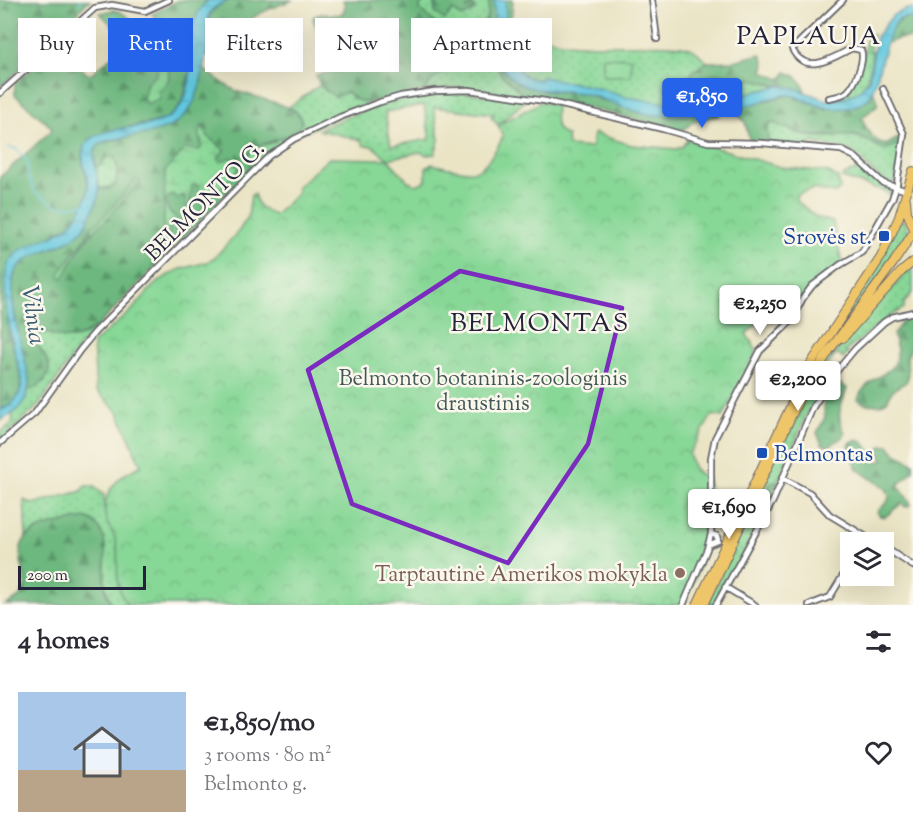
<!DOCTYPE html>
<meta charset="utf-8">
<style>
body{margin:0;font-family:"Sorts Mill Goudy",serif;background:#f7f7f7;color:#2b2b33;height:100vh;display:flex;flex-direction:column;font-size:22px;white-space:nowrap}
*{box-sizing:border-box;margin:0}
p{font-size:20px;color:#7c7c81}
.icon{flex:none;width:33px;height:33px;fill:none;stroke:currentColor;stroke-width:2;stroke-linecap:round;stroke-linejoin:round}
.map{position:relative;height:605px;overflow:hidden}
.panel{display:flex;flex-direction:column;background:#fff;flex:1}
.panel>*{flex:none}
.hud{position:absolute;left:18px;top:18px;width:600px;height:54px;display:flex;gap:12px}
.tools{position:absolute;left:840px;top:532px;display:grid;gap:12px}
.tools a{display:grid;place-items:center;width:54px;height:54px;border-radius:0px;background:#fff;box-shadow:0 6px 24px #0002;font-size:30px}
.scale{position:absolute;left:18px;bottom:15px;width:128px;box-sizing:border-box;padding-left:6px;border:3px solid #22223b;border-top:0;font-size:16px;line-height:21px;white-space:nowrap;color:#22223b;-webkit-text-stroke:4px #fbf7ec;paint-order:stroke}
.price{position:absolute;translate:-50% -51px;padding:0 14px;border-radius:6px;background:#fff;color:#222;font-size:20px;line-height:39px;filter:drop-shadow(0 2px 3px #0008)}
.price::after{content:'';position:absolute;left:50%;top:36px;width:18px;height:14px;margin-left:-9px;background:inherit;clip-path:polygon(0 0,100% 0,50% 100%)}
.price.active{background:#2563eb;color:#fff}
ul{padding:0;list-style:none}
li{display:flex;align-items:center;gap:18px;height:150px;padding:0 18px}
li span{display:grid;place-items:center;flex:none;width:168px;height:120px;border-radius:0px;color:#555}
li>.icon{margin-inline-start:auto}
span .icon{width:72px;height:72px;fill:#fffc;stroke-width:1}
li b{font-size:26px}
h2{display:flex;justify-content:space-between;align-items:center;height:72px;padding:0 18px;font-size:26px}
.pill{padding:0 21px;border-radius:0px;background:#fff;box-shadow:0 6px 24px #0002;font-size:21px;line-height:54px}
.pill.active{background:#2563eb;color:#fff}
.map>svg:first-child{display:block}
</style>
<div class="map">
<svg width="913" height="605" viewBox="0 0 913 605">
<defs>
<pattern id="grass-dots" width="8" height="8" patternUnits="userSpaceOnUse" patternTransform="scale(1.5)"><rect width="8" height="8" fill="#87d796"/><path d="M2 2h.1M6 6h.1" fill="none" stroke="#74b882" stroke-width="1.8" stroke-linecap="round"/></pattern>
<pattern id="forest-firs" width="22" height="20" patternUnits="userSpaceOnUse" patternTransform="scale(1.5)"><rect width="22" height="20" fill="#6db87f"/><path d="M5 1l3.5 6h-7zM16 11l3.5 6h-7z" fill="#599569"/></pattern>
<pattern id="wetland-marsh" width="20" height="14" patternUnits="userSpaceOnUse" patternTransform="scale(1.5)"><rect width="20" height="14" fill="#87d796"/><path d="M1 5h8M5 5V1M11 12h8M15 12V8" fill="none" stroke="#74b882"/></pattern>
<pattern id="park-crowns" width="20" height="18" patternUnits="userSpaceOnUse" patternTransform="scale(1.5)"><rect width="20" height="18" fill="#87d796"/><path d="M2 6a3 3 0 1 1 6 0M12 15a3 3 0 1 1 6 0" fill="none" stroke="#74b882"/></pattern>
<pattern id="water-ripples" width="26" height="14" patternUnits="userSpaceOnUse" patternTransform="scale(1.5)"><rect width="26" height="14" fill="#61c8de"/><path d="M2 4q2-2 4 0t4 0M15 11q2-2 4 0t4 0" fill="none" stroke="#50a2b5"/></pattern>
</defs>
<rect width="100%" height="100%" fill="#fbf7ec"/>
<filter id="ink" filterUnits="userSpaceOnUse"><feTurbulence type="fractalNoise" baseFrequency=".0167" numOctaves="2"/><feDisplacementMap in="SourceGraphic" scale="12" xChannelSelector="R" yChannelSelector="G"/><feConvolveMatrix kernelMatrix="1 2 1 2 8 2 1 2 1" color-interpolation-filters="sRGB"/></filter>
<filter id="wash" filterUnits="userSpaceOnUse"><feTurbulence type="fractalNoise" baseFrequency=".008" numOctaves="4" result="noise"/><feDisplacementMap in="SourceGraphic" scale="24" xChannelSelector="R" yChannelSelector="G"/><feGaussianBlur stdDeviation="1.35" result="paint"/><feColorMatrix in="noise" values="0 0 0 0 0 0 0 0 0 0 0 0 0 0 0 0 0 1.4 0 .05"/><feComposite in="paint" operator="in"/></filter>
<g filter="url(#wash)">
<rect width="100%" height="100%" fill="#eae4c5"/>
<!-- grass -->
<path fill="url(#grass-dots)" stroke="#547c68" stroke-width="1.5" fill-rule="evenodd" d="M426,0L435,2V12L453,10L457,12L474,6L468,0H489L488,16L480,29L489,57L502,75L525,96L459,87L424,91L431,81L447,69L430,36L437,25L420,9L419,6Z
M533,25C549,59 656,37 690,48C696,49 702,58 707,62L692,72L691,76L670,82L667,86L670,93L677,96L680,105L624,97L598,88L542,77L538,80C524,78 519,70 511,60C520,50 536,39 521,29Z
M873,34L870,42V51L872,52C870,87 862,97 827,100L848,93L863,57L866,41Z
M320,85L327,92H347L354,99L370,103L286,140L267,154L251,168L248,155L255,147L275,142L296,111L289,107Z
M457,92L526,100L498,125L491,117L494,114L434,107L439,140L435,154L427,155L420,152L388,159L372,146H364L361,140L319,130C363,108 407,95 457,92ZM424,105L430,139L391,146L385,112Z
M770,122C783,124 794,134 809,136C840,141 852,126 880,149L902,143L895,183C878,184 867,162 854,153C842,145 827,148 813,142L809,146L768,142L767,131Z
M114,155L118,169L115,186L100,189L96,174V167L101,165L106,157Z
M860,163L877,180L892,190L891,196L884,191L842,178L844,175L858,169Z
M901,220L905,222L909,232L901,247L817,362L815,361Z
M913,265V292L904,303V308L888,317L846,351L848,353L843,359V357L837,354L825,368L829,374L832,372L807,413L778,482L770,484L752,520L751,525L755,532L714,605H707L783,440L793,428L799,414L800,403L821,369Z
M98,326L80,346L39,405L0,441V433L11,424L13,419L12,415L24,400L28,390C40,388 54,374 47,360C43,352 37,348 36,338L43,332C56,335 68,342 81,336C87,333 92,329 98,326Z
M85,486H93L104,495C101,517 114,526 117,545C120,567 113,586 128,605H112L105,586L36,531L26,537L24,500L32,504L82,491Z"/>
<!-- forest -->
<path fill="url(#forest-firs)" stroke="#486d5d" stroke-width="1.5" fill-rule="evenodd" d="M0,0H91C82,4 76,17 69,24C47,46 23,66 0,87Z
M179,0H208L198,13L194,26C172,37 168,28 152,14Z
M230,0H293C253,15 234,21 227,66L224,67L204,54C210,28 200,11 230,0Z
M343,0H426L420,6V9L437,25L430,36L436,46L457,53L447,70L431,81L424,91C415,92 405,94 396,96C375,100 364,110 347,92L335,97L320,85L316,75L342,70V58L327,54L313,19L314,16L321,14L339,15L344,11L345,5Z
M433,0H457L462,2L468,0L474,6L475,10L462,17L453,10L445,20L435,12Z
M489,0H494L503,70L519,83L543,91L583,93L640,113L683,115L720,110V114L718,116L696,120L683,130H679L601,111L525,96L502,75L489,57L480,29L488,16Z
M505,0H513L510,32L521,29L527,34L533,45L530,49L523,48L511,60L505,41Z
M113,10L121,12L191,64C181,122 174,119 119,129C108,131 97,134 89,141C73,155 90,174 88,190C87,202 77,218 69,226L9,262C8,282 6,303 7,323C9,350 41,396 0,410V177L52,130L50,126L15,95V83L67,40C64,52 79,65 87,74L92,73L123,47C124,33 109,23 100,13Z
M908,17L913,19V37L898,39L885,44C889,33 895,20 908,17Z
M761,54L765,64L763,72L780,79L784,76L786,72C797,76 802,79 805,92L752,79C743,82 739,79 731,77C725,75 717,75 710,75L708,79L694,85L687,91L670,93L667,89L670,82L681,80L691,76L692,72L707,62L734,61Z
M202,68C214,76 225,86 237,91C247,96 313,107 300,126C289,141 261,139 248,155L251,168L98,326C92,329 87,333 81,336C68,342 56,335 43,332L36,338C37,348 43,352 47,360C54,374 40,388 28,390L29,381C24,355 6,296 15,272C22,253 56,251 69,240C79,233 97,201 100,189L115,186L118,169L114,156L106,157L101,165L96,167L94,153L97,147L102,143L167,128L201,82ZM203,127L209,138L224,150L217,159L221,162L206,192L200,193L198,185L194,184L192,186L188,210L183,195L172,194L165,200L169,212L182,224L177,234L178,223L174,221L170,223L167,243L164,234L165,171L192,150L198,151L202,147L199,136Z
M873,91L878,101L877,105L862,118C867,131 872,140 886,145L902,136V143L884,150L864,138L854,135L809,136L770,122L767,131L768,142H750L745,122L731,108L790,95L827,109L871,97Z
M913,316V344L907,357L908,378L906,382L893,390L887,401L880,405L865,404L858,399C864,381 884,377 895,364L897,349L893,335L903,320Z
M836,382L847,388C842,405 834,414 845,433L842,438L828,447L822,444L817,433L825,417L823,396Z
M858,440L864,443L878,462L883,461L879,450L882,446L889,445L895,453L913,463V471L898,485L910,502V505L906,507L901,504L885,517L880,516L877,512L888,501L889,495L886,489L857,469L849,446L851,442Z
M775,482H778L755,532L751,528L752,521L770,484Z
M86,518C114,529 103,564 105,587C106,594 109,599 112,605H5C10,602 18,600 21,595C34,578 9,554 27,537C41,524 68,522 86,518Z"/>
<!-- wetland -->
<path fill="url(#wetland-marsh)" stroke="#547c68" stroke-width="1.5" d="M167,58L169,79L159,92V99L146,104L143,99L147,83L156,75L158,64Z
M713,74L730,76L745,81L752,79L778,86L728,99L680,105L675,94L687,91Z
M202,126L209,138L224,150L218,159L221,162L231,157L239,169L220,189H215L209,193L203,191L200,193L198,185L194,184L192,186L188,213L184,195L177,198L172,194L165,200L169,212L183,224L184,228L181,234H177L178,223L174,221L170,223L168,234L170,241L168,244L164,234L165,171L186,148L198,151L202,147L199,131Z
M137,179L140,181L102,224C89,232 70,264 63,278H61L60,272L91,231L92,226L98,223Z"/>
<!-- park -->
<path fill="url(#park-crowns)" stroke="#547c68" stroke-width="1.5" d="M541,102L556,105C555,118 553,131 567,136L568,146L591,148L594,133L631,145L676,149L682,147L688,139L780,167L827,172L838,178L840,189L835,193L813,189L796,195L797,201L816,217L833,222L842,264L772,321L765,317L746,334L757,351L723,417L712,415L689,454L694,470L707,478C721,524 701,564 683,605H128C113,586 119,568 117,546C116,535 107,526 105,515C102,491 120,474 141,466L118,412L96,390L93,343L131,311L153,286L167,276L178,270L207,262L215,257L238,232L248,217L251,195L254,194C258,208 263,210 275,215L298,193L297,187L329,158L388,159L408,181L416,185L426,181V168L432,164C441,166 468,173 475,171C485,169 498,147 503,137L498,125Z"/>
<!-- pitch -->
<path fill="#87d796" stroke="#547c68" stroke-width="1.5" d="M603,57L631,58V76H603Z"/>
<!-- water -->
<path fill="url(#water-ripples)" stroke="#42758c" stroke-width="1.5" d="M208,0H230C223,3 216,5 211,11C204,21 210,31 208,42C203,66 202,96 185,115C163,142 109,132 97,147C90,154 99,181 99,190C100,198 88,222 84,228C81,232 74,237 70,240C55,249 18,256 14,275C9,302 18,331 24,356C26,365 29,374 29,383C28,401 16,415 0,420V410C10,407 19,398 21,388C23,378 19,366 16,357C9,329 0,291 8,264C22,238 59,242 75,219C80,212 87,199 88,190C91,173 72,153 91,139C117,121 159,134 179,108C198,83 185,42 197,15C199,9 204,5 208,0Z
M494,0H505C509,28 499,39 515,65C520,73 527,79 538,80L542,77L598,88L624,97L680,105L728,99L778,86L791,87L827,100L842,99L858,92L869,80L876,37L893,15L907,9H913V19C881,5 884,91 864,102C844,113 826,109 806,101C801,99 794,95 789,95C776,95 764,101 753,104C744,106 735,107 725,109C718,111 710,109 703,113C683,115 659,118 639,112C621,108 604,98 586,94C558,87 525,98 505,71C488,50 496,25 494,0Z"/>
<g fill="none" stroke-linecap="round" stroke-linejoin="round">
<!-- stream -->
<path stroke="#61c8de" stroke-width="1.5" d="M80,0V5
M114,14C123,38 142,32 162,31C169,31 174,37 180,37C187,36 186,35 193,36
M8,147L16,149L28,162L27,175C32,180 31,186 35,192C39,196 43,196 47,200C57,209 71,207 84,204"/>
</g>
</g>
<g filter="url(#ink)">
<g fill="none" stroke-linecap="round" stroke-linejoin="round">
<defs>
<path id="street" d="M652,0L657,39
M0,93L95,8L112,5L145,11L169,0
M829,98C835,97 843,96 848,91C856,83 865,60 861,50L852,48C834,57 806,77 792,49L843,0
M0,443L35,413L80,350L95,332L269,156L294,139L340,117L380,102L401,96L435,91L469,90L545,101L663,129L708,142L762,143L841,150L855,157L883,183L907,191
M782,478L810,493L830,515L876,543
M708,545L718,541L717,536L711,534
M884,547L913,566
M725,587L755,605
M683,605L707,549L711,534V458L715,438L760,351L790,322L803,298L812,286L840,265L862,252L892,199L897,184L904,134L883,89
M716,605L773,501L813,407L835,373L855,349L884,322L892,317L913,312
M809,605L830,597L850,564"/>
<path id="primary" d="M906,200L907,212L913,227
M843,338L901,272L913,262
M697,605L810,365L881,257L899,217L913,171
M704,605L800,397L829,351L894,262L913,233"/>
</defs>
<!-- street casing -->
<use href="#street" stroke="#68666b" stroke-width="8"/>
<!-- primary casing -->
<use href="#primary" stroke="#68666b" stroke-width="10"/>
<!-- street -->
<use href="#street" stroke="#fff" stroke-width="4.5"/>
<!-- primary -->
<use href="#primary" stroke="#eec569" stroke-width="8"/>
</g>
</g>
<!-- marked area -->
<path fill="none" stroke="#7b2cbf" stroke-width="4.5" stroke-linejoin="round" d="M460,271L622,308L588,444L508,563L352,504L308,370Z"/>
<!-- markers -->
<g fill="#1a4fb4" stroke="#fbf7ec" stroke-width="2">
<rect x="878" y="230" width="12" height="12" rx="3"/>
<rect x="756" y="447" width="12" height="12" rx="3"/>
</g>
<circle fill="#8d6e63" stroke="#fbf7ec" stroke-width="2" cx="680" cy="573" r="6"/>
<g text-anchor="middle" stroke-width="5" stroke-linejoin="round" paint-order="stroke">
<!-- street labels -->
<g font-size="22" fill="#22223b" stroke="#fbf7ec">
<text transform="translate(204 200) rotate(-45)" y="8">BELMONTO G.</text>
</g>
<!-- transit labels -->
<g font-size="22" fill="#164399" stroke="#fbf7ec" text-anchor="end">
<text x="872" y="244">Srovės st.</text>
<text x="774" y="461" text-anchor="start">Belmontas</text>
</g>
<!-- park labels -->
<g font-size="22" fill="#405856" stroke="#fbf7ec">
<text x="483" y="385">Belmonto botaninis-zoologinis<tspan x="483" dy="25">draustinis</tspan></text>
</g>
<!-- education labels -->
<g font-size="22" fill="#785e54" stroke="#fbf7ec" text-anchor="end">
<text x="668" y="581">Tarptautinė Amerikos mokykla</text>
</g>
<!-- water labels -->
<g font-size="24" font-style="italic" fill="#385c74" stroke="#fbf7ec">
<text transform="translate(34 315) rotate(82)" y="8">Vilnia</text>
</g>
<!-- quarter labels -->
<g font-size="26" letter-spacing="1.5" fill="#22223b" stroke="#fbf7ec">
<text x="809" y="44">PAPLAUJA</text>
<text x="540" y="331">BELMONTAS</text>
</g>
</g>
</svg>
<div class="tools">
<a><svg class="icon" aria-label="layers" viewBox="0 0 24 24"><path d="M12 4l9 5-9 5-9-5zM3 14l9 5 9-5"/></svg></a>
</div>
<div class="scale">200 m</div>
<b class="price active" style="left:702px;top:129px">€1,850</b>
<b class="price" style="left:760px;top:336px">€2,250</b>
<b class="price" style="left:798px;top:412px">€2,200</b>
<b class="price" style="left:729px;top:540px">€1,690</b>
<div class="hud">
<a class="pill">Buy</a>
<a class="pill active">Rent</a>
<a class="pill">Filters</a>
<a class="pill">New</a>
<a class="pill">Apartment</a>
</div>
</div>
<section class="panel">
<h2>4 homes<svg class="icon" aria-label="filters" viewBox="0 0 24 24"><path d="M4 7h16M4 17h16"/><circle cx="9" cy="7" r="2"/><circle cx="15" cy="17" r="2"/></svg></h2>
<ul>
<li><span style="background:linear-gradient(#a9c7e8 65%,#b9a48a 0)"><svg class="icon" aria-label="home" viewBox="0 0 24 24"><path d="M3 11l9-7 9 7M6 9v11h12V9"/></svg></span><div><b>€1,850/mo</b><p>3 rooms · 80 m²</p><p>Belmonto g.</p></div><svg class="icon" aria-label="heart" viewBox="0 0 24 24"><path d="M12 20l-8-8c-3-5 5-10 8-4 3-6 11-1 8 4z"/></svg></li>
</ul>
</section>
